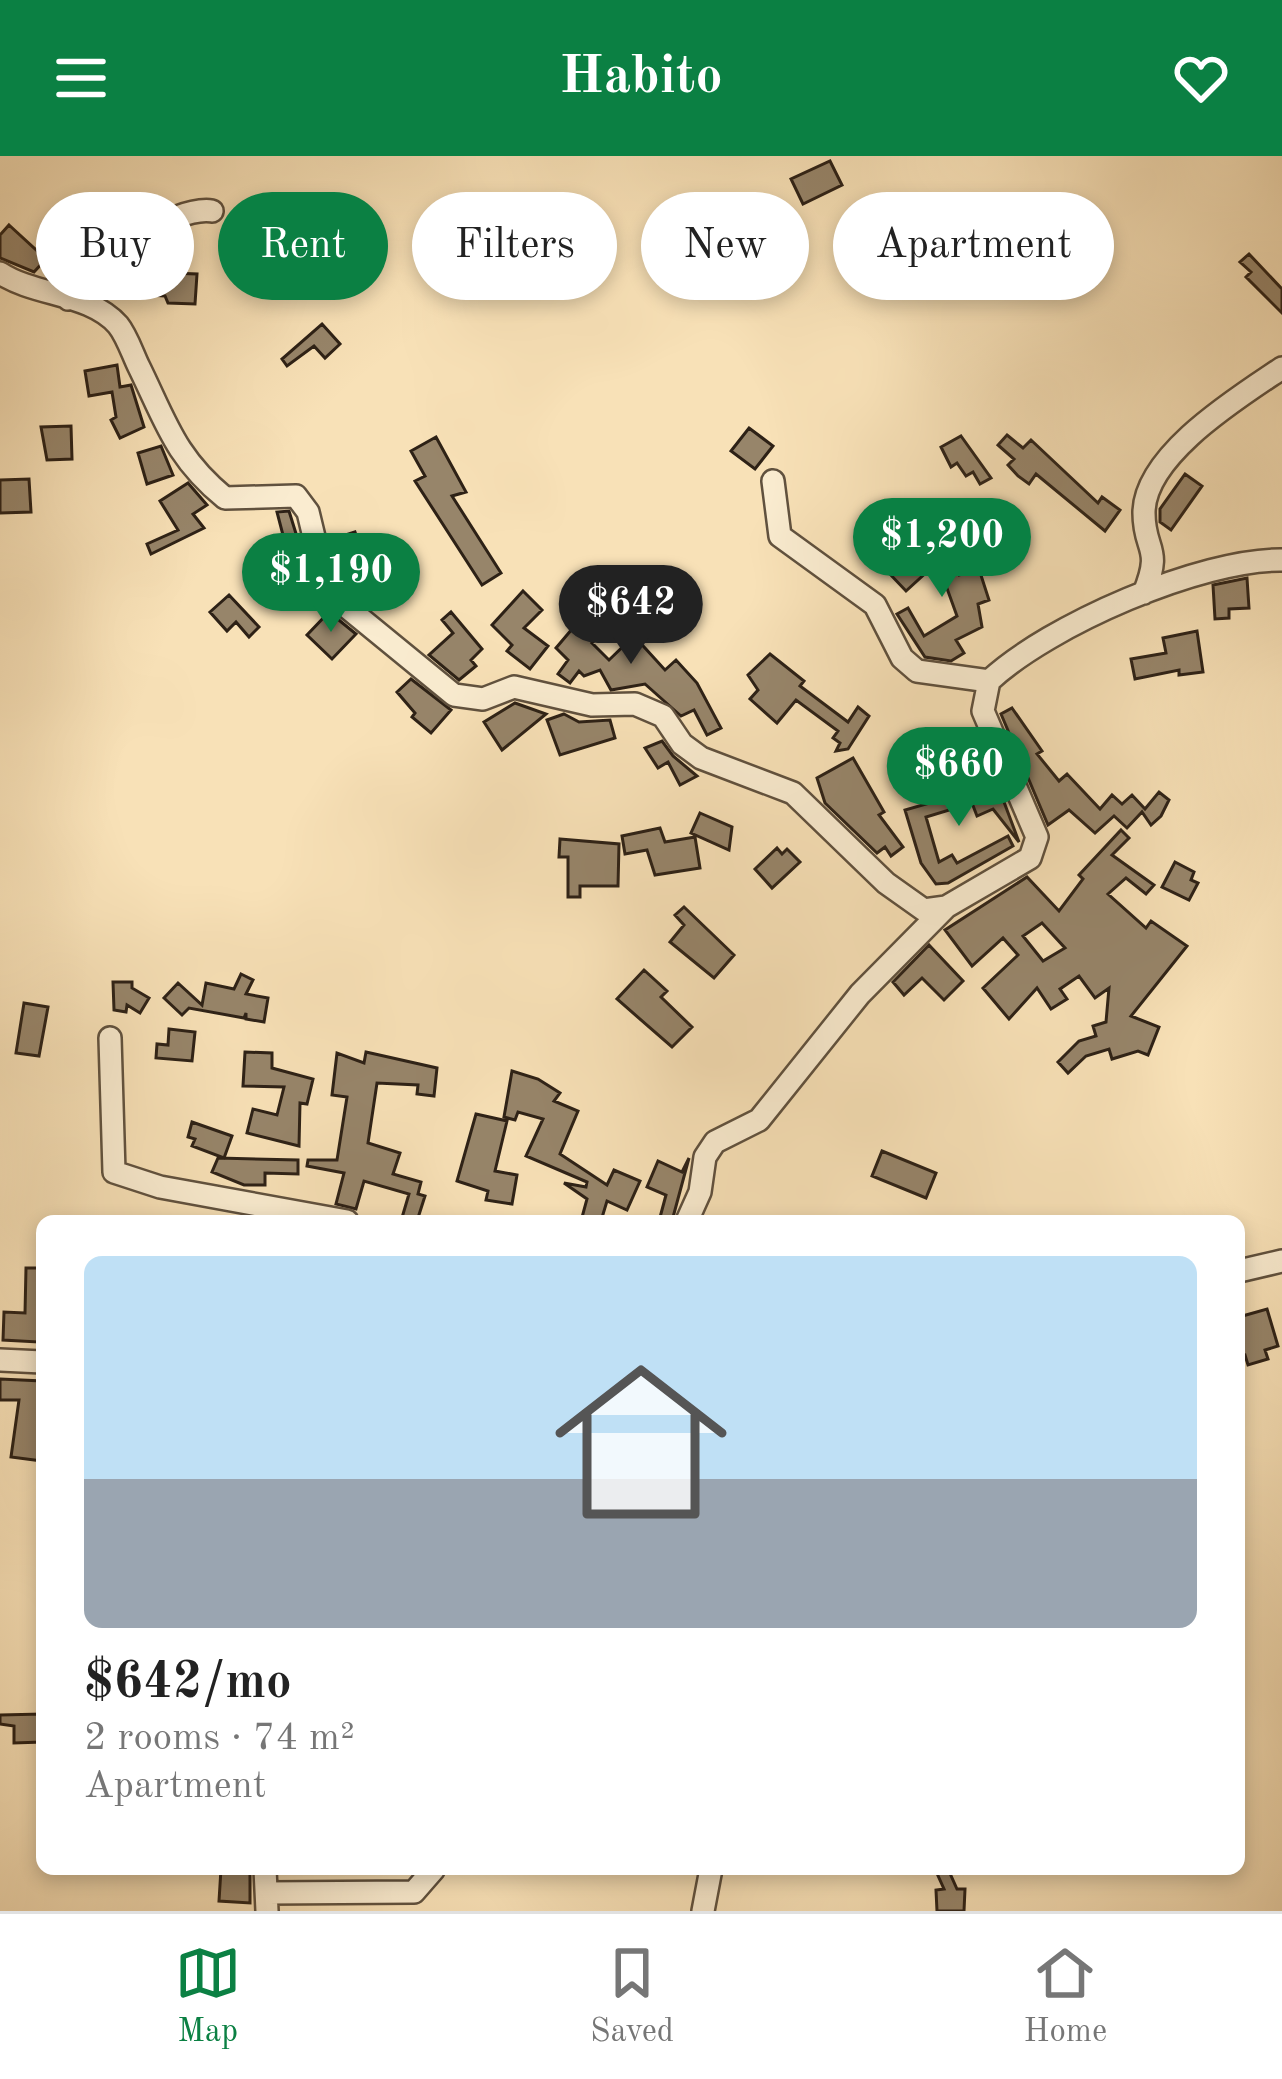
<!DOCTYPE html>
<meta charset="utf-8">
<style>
body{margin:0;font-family:"Old Standard TT",serif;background:#f2f2f2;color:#222;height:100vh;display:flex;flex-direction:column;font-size:45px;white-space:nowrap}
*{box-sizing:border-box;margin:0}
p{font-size:39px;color:#767676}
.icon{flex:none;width:66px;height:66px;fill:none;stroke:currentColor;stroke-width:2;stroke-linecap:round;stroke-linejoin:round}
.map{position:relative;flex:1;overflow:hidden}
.side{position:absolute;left:36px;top:1059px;width:1209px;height:660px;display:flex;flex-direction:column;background:#fff;border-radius:18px;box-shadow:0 6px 18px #0003}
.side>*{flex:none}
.hud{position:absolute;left:36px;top:36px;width:1212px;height:108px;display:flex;gap:24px}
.price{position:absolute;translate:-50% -102px;padding:0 27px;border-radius:42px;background:#0b8043;color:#fff;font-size:39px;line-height:78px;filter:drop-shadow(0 3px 6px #0008)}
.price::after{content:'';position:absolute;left:50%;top:72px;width:36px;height:27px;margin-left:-18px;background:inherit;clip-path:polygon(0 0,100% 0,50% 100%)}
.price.current{background:#222;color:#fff}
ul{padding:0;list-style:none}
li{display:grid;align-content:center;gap:24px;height:636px;padding:0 48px}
li span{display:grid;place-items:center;height:372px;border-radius:18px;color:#555}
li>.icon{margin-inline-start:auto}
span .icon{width:216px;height:216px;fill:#fffc;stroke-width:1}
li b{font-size:51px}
.pill{padding:0 42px;border-radius:54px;background:#fff;box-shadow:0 6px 18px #0003;font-size:42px;line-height:108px}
.pill.current{background:#0b8043;color:#fff}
header{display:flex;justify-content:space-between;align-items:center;height:156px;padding:0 48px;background:#0b8043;color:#fff;font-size:54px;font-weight:700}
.dock{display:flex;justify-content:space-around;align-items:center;height:168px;border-top:3px solid #e0e0e0;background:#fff;font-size:33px;color:#767676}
.dock a{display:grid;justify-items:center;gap:6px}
.dock .current{color:#0b8043}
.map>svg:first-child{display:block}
</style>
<header><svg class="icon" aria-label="menu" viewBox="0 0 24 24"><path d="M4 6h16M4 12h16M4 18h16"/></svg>Habito<svg class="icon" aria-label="heart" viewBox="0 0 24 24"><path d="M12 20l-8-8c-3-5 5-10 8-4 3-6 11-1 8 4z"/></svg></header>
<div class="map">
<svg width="1282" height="1755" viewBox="0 0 1282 1755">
<rect width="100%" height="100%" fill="#f8e1b7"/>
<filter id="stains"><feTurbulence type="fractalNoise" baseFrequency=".00167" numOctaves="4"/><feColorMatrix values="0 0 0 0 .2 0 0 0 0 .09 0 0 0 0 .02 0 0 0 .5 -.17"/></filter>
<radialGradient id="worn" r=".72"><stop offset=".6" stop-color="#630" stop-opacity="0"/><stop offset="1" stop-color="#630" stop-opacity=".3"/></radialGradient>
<!-- building -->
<path fill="#97856a" stroke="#2d2116" stroke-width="3" fill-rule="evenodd" d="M830,5L842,29L803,48L791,23Z
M91,39L118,54L106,76L79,61Z
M9,69L46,103L34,116L0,102V79Z
M163,96L171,117L197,118L195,148L168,147L165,140L150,139L145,127H137L130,109Z
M1249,98L1282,133V157L1246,121L1251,116L1240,106Z
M322,168L340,188L325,202L314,190L287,210L282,203Z
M117,209L120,231L131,229L144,271L120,282L111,264L116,261L112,236L89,240L85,215Z
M71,270L72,303L47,304L41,271Z
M749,272L773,290L755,313L731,295Z
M1007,279L1023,292L1031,284L1098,347L1102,341L1120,354L1105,375L1036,318L1029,328L1018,320L1008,309L1014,303L998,289Z
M961,280L991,322L980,328L973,316L966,320L957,307L951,311L941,291Z
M436,281L466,336L452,340L501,417L482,429L415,325L425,320L411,295Z
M161,290L173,319L147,328L138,297Z
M1185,318L1202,330L1171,374L1160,366V353Z
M29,323L31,356L0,357V324Z
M188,327L207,349L193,358L204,372L151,398L147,388L178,374L160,345Z
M289,355L306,410L292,414L277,356Z
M355,376L365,405L388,397L394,417L356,429L347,399L335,404L330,384Z
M927,382L932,390L938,386L959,419L979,413L989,444L978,448L982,471L956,484L964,497L951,505L925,501L897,458L908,452L924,480L957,460L940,413L930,419L928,415L906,435L887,415Z
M1247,422L1249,452L1229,453V462L1215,463L1213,429Z
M523,435L542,454L524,472L548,490L530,513L507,495L512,489L492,469Z
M229,439L259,471L249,481L236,466L227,475L210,456Z
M600,440L619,462L592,487L609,504L634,480L665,514L676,504L697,527L721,572L707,579L694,554L681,560L645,528L611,534L600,514L584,520L579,515L570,527L558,518L568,504L556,492Z
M329,456L356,478L332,503L307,479Z
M451,456L482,493L471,504L476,510L459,524L429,499L453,477L442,464Z
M1197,475L1203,516L1179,519V514L1135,523L1131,503L1166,497L1163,482Z
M770,498L804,525L800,530L848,566L858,551L869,560L848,593L836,595L840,587L833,582L838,575L796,544L777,567L750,543L758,534L748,519Z
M411,523L451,554L431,577L412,561L415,557L397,536Z
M515,547L546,558L502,594L484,566Z
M1012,552L1042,595L1037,598L1059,625L1067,618L1100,653L1112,639L1122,648L1132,639L1145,653L1159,636L1169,644L1161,660L1151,669L1142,656L1127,672L1114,660L1095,677L1069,654L1048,669L1001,558Z
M564,558L579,566L610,564L615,582L560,599L547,564Z
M662,585L673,600L697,620L680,629L668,606L658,612L645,592Z
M853,602L884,656L879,659L903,691L891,700L885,691L877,697L825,647L817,622Z
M992,614L1019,686L993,653L977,660L972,647L926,661L939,706L952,699L957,707L1008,680L1013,690L948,727L936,728L921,707L905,654L975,634L972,626Z
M700,657L732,671L729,694L691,677Z
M660,672L665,686L695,681L700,712L655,719L647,694L625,698L622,680Z
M1121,674L1129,682L1112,699L1154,729L1146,738L1126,722L1108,738L1146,772L1151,765L1187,790L1131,860L1159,871L1148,899L1138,895L1112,903L1109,893L1086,900L1068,917L1058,906L1079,885L1096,880L1093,870L1106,866L1109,832L1095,842L1079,820L1060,833L1067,843L1051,853L1037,832L1009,863L983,832L1018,799L1003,782L972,810L945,774L1027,721L1059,755L1083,723L1079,719ZM1042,767L1065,792L1043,805L1023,780Z
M560,683L619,688L618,730H580V741H568V701H559Z
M777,692L782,698L787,693L800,706L772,732L755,713Z
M1175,706L1194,716L1191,724L1198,727L1189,744L1162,731Z
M684,751L734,799L714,822L670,786L684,769L675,759Z
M929,789L963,825L944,844L922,822L904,839L893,826Z
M644,814L667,835L661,841L692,871L672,891L617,843Z
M241,818L253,824L246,838L268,842L264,866L246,863V857L244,862L189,852L182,859L164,842L178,827L202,849L206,827L234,833Z
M113,826H132V832L149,842L140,857L127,849L126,856L114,854Z
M24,847L48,851L39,900L16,897Z
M169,873L195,876L192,905L156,902L157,888L168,889Z
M245,896L272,897V912L313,923L307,948L300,947L299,990L247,977L253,953L277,959L284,931L243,930Z
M366,896L437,912L434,940L417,938L418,929L377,927L368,987L400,997L393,1018L421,1026L418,1038L425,1040L417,1065H401L409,1038L364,1025L356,1053L336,1048L344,1017L307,1010L308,1004H337L347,941L332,939L337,897L364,907Z
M512,915L538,923L560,937L554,945L578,955L560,998L607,1029L614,1014L640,1025L627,1054L607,1045L601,1065H581L587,1043L564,1027L586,1031L587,1026L526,1000L543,963L518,956L515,964L504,961Z
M476,958L507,965L495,1015L517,1019L512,1048L486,1044L488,1035L457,1025Z
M192,966L232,980L224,1002L192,990L195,983L188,981Z
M882,995L936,1017L926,1042L872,1020Z
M218,1002L298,1004V1018L265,1017V1029H244L212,1016Z
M689,1002L672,1065H659L666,1039L647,1031L658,1005L682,1016Z
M26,1112H42L38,1186L3,1184L4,1156L25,1157Z
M1267,1153L1278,1190L1265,1194L1268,1203L1248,1209L1245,1199L1239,1200V1161Z
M0,1223L42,1225V1305L11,1301L19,1244H0Z
M42,1558V1586L14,1587V1570L0,1568V1559Z
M221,1713H250V1747L219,1745Z
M935,1713H948L957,1733H965L964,1755H937L936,1734L944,1733Z"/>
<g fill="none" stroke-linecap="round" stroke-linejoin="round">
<defs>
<path id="minor" d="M0,117C35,140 90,137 118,169C127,180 133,199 139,211C166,266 175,301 225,342L296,340L308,356L327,435L454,539L483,543L514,531L592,549L635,548L663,560L682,588L701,602L793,637L886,727L924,754L946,751L1030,702L1037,681L983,555L989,525C1049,469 1201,403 1282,404
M68,143C82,110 174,49 212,55
M773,325L780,380L875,449L902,502L917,515L989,525
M1144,437C1163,390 1144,396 1144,357C1144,299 1239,241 1282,212
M110,882L114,1016L160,1031L347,1065
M687,1065L700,1036L705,1001L715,986L759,964L860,838L946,751
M1239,1115L1282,1105
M0,1204L42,1206
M265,1713L267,1755
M267,1737L414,1736L434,1713
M703,1755L711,1713"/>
</defs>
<!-- minor casing -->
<use href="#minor" stroke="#60513e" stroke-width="26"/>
<!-- minor -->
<use href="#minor" stroke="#faecd0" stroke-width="21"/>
</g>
<rect width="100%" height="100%" filter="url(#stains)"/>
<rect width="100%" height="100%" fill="url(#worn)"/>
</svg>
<b class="price" style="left:942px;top:444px">$1,200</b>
<b class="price" style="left:331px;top:479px">$1,190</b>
<b class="price current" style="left:631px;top:511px">$642</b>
<b class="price" style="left:959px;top:673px">$660</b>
<div class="hud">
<a class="pill">Buy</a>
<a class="pill current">Rent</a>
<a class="pill">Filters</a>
<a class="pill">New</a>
<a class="pill">Apartment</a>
</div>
<section class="side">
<ul>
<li><span style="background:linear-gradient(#bfe0f5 60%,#9aa5b1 0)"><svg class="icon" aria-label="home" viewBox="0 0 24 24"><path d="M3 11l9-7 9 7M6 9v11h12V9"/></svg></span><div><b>$642/mo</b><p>2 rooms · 74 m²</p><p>Apartment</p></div></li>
</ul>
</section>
</div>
<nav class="dock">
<a class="current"><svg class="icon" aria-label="map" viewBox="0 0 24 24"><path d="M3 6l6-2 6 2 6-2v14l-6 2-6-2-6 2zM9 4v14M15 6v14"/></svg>Map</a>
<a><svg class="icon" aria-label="saved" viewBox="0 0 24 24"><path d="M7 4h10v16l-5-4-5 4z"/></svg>Saved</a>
<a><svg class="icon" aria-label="home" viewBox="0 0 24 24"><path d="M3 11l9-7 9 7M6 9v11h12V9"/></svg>Home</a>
</nav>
